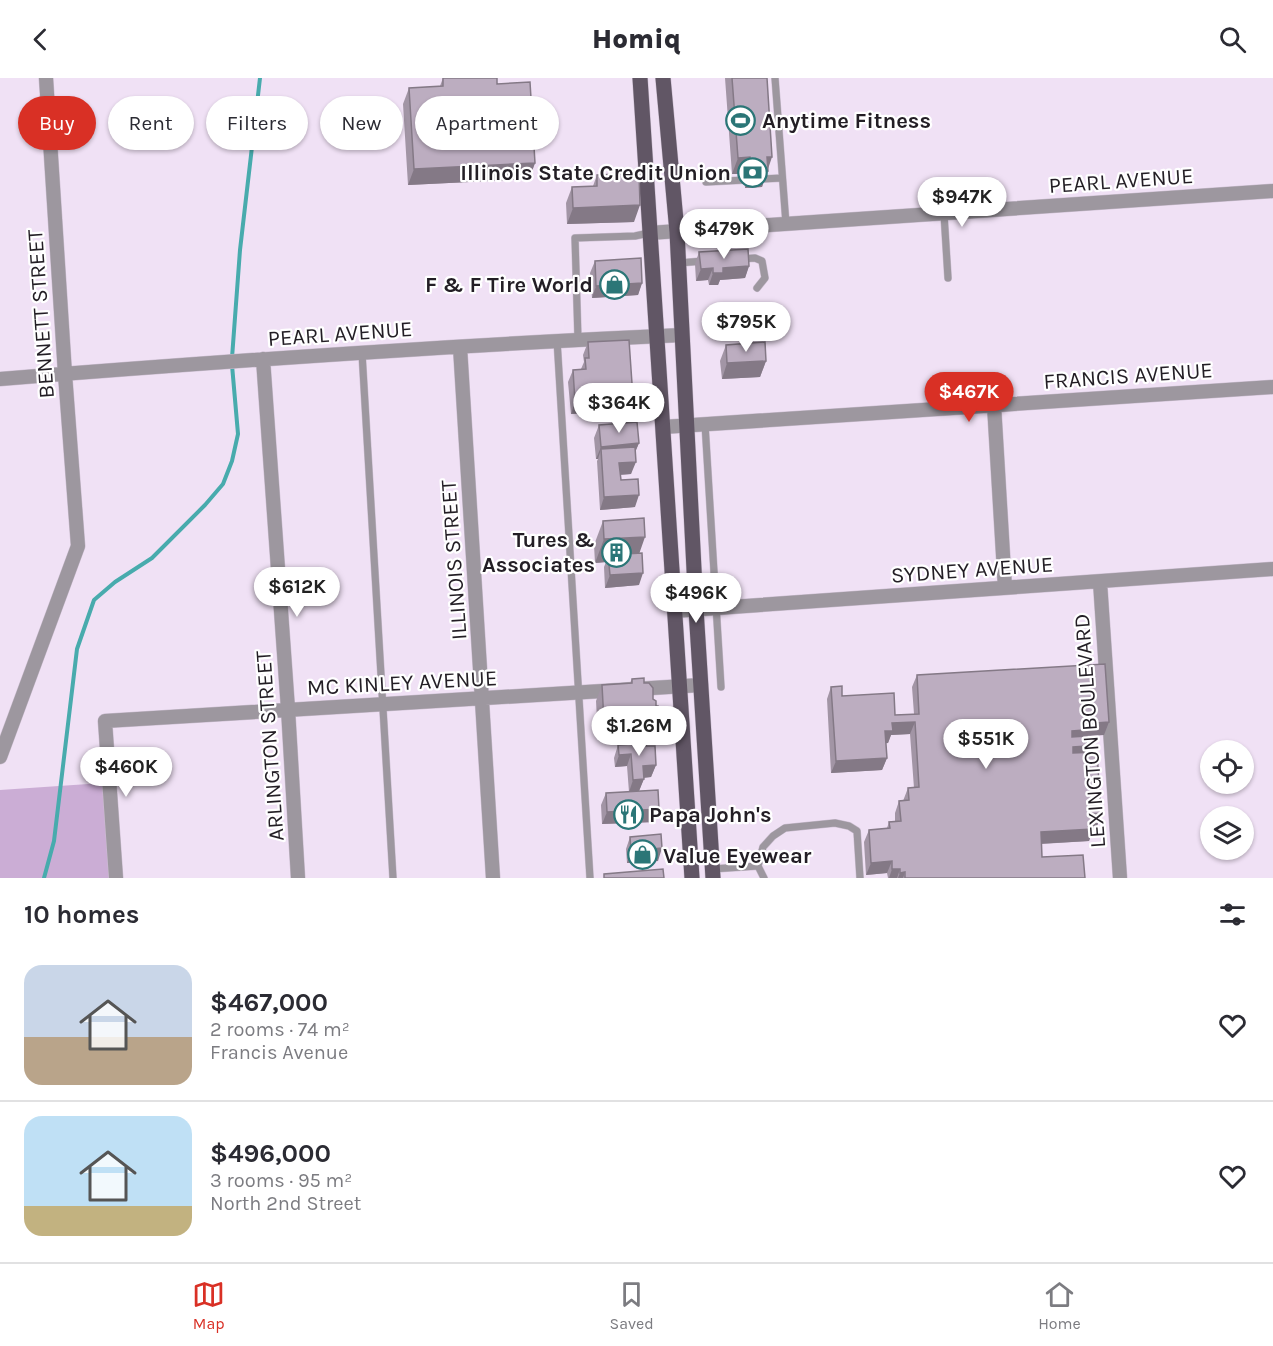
<!DOCTYPE html>
<meta charset="utf-8">
<style>
body{margin:0;font-family:Karla,sans-serif;background:#f2f2f3;color:#2b2b33;height:100vh;display:flex;flex-direction:column;font-size:22px;white-space:nowrap}
*{box-sizing:border-box;margin:0}
p{font-size:20px;color:#7c7c81}
.icon{flex:none;width:33px;height:33px;fill:none;stroke:currentColor;stroke-width:2;stroke-linecap:round;stroke-linejoin:round}
.map{position:relative;height:800px;overflow:hidden}
.details{display:flex;flex-direction:column;background:#fff;flex:1}
.details>*{flex:none}
.hud{position:absolute;left:18px;top:18px;width:600px;height:54px;display:flex;gap:12px}
.buttons{position:absolute;left:1200px;top:662px;display:grid;gap:12px}
.buttons a{display:grid;place-items:center;width:54px;height:54px;border-radius:50%;background:#fff;box-shadow:0 2px 4px #0004;font-size:30px}
.price{position:absolute;translate:-50% -51px;padding:0 14px;border-radius:21px;background:#fff;color:#222;font-size:20px;line-height:39px;filter:drop-shadow(0 2px 3px #0008)}
.price::after{content:'';position:absolute;left:50%;top:36px;width:18px;height:14px;margin-left:-9px;background:inherit;clip-path:polygon(0 0,100% 0,50% 100%)}
.price.current{background:#d93025;color:#fff}
ul{padding:0;list-style:none}
li{display:flex;align-items:center;gap:18px;height:150px;padding:0 24px}
li+li{border-top:2px solid #e1e1e2}
li span{display:grid;place-items:center;flex:none;width:168px;height:120px;border-radius:18px;color:#555}
li>.icon{margin-inline-start:auto}
span .icon{width:72px;height:72px;fill:#fffc;stroke-width:1}
li b{font-size:26px}
h2{display:flex;justify-content:space-between;align-items:center;height:72px;padding:0 24px;font-size:26px}
.tag{padding:0 21px;border-radius:27px;background:#fff;box-shadow:0 2px 4px #0004;font-size:21px;line-height:54px}
.tag.current{background:#d93025;color:#fff}
header{display:flex;justify-content:space-between;align-items:center;height:78px;padding:0 24px;background:#fff;font-size:27px;font-weight:800}
.tab-bar{display:flex;justify-content:space-around;align-items:center;height:84px;border-top:2px solid #e1e1e2;background:#fff;font-size:16px;color:#7c7c81}
.tab-bar a{display:grid;justify-items:center;gap:3px}
.tab-bar .current{color:#d93025}
.map>svg:first-child{display:block}
</style>
<header><svg class="icon" aria-label="back" viewBox="0 0 24 24"><path d="M15 5l-7 7 7 7"/></svg>Homiq<svg class="icon" aria-label="search" viewBox="0 0 24 24"><circle cx="10" cy="10" r="6"/><path d="M15 15l6 6"/></svg></header>
<div class="map">
<svg width="1273" height="800" viewBox="0 0 1273 800">
<rect width="100%" height="100%" fill="#f0e1f5"/>
<!-- green -->
<path fill="#cbadd5" d="M103,705L109,800H0V712Z"/>
<g fill="none" stroke-linecap="round" stroke-linejoin="round">
<!-- stream -->
<path stroke="#48abad" stroke-width="4" d="M232,280L240,172L260,0
M44,800L54,763L77,571L94,522L115,504L152,480L205,427L223,406L232,383L238,356L232,287"/>
<defs>
<path id="service" d="M775,0L786,146
M761,101L782,100
M706,104L745,102
M944,136L948,200
M741,181L755,180L762,183L765,200L757,210
M679,185L703,183
M578,261L575,160L635,158L649,155
M557,262L590,800
M362,275L393,800
M705,346L721,609
M712,791L758,788
M764,800L758,788L763,769L773,758L785,750L835,745L849,748L857,753L860,800"/>
<path id="minor" d="M649,155L1273,113
M460,269L493,800
M263,281L288,631L298,800
M0,301C227,283 454,267 682,257
M994,327L1005,510
M663,349L1273,309
M1100,504L1120,800
M674,533L1273,491
M0,679L78,468L65,296L46,0
M116,800L105,643L701,607"/>
<path id="primary" d="M640,0L692,800
M663,0L677,154L696,531L713,800"/>
</defs>
<!-- service casing -->
<use href="#service" stroke="#cbbed0" stroke-width="8"/>
<!-- minor casing -->
<use href="#minor" stroke="#cbbed0" stroke-width="15"/>
<!-- primary casing -->
<use href="#primary" stroke="#cbbed0" stroke-width="16"/>
<!-- service -->
<use href="#service" stroke="#9d979f" stroke-width="7"/>
<!-- minor -->
<use href="#minor" stroke="#9d979f" stroke-width="14"/>
<!-- primary -->
<use href="#primary" stroke="#615665" stroke-width="15"/>
</g>
<!-- wall -->
<path fill="#a295a5" d="M443,0L497,6L535,85L529,101L408,107L403,26L409,10L440,8Z
M725,0H767V91L762,109L745,110L744,96H732Z
M597,97L634,144L567,146L566,125L572,109L593,108Z
M699,174L749,188L745,200L720,202L718,207H709L708,202L696,203L695,186Z
M595,183L642,205L638,217L592,220L590,195Z
M588,264L633,320L628,332L571,336L568,304L573,292L581,291L584,284L583,277Z
M726,267L766,283L760,299L722,301L720,283Z
M599,347L639,365L635,374L631,396L620,397L621,402L635,429L600,432L597,383L598,381H596L594,360Z
M603,443L639,475V507L605,510L604,489L606,484L595,485L594,467Z
M917,597L1109,644L1104,657L1082,658L1085,675L1101,736L1097,748H1093V751L1089,763L1041,766L1042,779L1085,800H888L887,795L866,797L864,764L869,752L887,750L889,744L895,743V735L899,723H903L908,710H914L910,656L891,657L888,665H886L887,680L882,692L831,695L827,621L831,609L842,618L895,637L914,636L912,609Z
M632,601L644,605L653,653H649L647,658L598,660L596,623L602,607L630,605Z
M630,663L646,668L656,687L651,699L644,700L639,713L654,744L602,746L601,727L606,715L629,714L627,688L615,689L614,680L618,667L629,666Z
M630,759L658,783L627,785L626,771Z"/>
<!-- shaded-wall -->
<path fill="#847986" d="M750,79L744,96H732L738,80Z
M767,79H772L762,109L745,110L751,94Z
M535,85L529,101L408,107L414,91Z
M640,127L634,144L567,146L573,130Z
M749,188L745,200L720,202L718,207H709L713,195L723,190Z
M713,190L708,202L696,203L701,191Z
M642,205L638,217L592,220L596,208Z
M766,283L760,299L722,301L727,285Z
M633,320L628,332L571,336L575,324Z
M639,365L634,377L601,371L598,381H596L601,369Z
M636,384L631,396L615,397L619,385Z
M639,417L635,429L600,432L604,419Z
M645,459L637,482L608,477L606,484L595,485L604,461Z
M643,495L639,507L605,510L610,497Z
M659,636L653,653H649L647,658L598,660L604,644Z
M915,644L910,656L891,657L888,665L881,666L885,653L892,645Z
M1109,644L1104,657L1082,658L1079,665L1067,666L1072,653L1083,646Z
M1087,668L1083,680L1068,681L1073,669Z
M631,676L627,688L615,689L619,677Z
M887,680L882,692L831,695L836,683Z
M656,687L651,699L638,700L643,688Z
M644,701L639,713L629,714L633,702Z
M659,731L654,744L602,746L607,734Z
M1092,736H1101L1097,748H1088Z
M1093,751L1089,763L1036,766L1041,754Z
M662,770L658,783L627,785L631,773Z
M892,783L887,795L866,797L871,785Z
M892,791H900L897,800H889Z
M905,794L903,800H898L900,795Z"/>
<!-- building -->
<path fill="#bcadc0" stroke="#847986" stroke-width="1.5" d="M443,0H497V6L530,4L535,85L414,91L409,10L443,8Z
M732,0H767L772,79H767L768,93L751,94L750,79L738,80Z
M639,95L640,127L573,130L572,109L597,108V97Z
M748,171L749,188L723,190V195H713V190L701,191L699,174Z
M641,180L642,205L596,208L595,183Z
M629,262L633,320L575,324L573,292L586,291L585,280H589L588,264Z
M765,264L766,283L727,285L726,267Z
M637,344L639,365L601,369L599,347Z
M635,369L636,384L619,385L621,402L638,401L639,417L604,419L601,371Z
M644,440L645,459L604,461L603,443Z
M642,475L643,495L610,497L608,477Z
M1105,586L1109,644L1083,646L1084,652L1072,653V659L1087,658V668L1073,669V675L1097,674L1101,736H1092L1093,751L1041,754L1042,779L1083,777L1085,800H905V794L900,795V791H892V783L871,785L869,752L890,750L889,744L901,743L899,723L909,722L908,710L919,709L915,644L892,645L893,653H885L887,680L836,683L831,609L842,608V618L894,615L895,637L919,636L917,597Z
M644,600V605H649L653,610V621L656,623V628H658L659,636L653,637V641L604,644L602,607L632,605V601Z
M646,662V668H655L656,687L643,688L644,701L633,702L631,676L619,677L618,667L631,666L630,663Z
M658,712L659,731L607,734L606,715Z
M661,756L662,770L631,773L630,759Z
M663,791L664,800H604V796Z"/>
<!-- icons -->
<defs>
<symbol id="stadium-ring" viewBox="-11 -11 22 22"><circle r="9.5" fill="#fff" stroke="#2b7677" stroke-width="1.5"/><path d="M0-5a6.5 5 0 1 0 0 10a6.5 5 0 1 0 0-10ZM-3.5-1.8h7v3.6h-7Z" fill="#2b7677"/></symbol>
<symbol id="bank-ring" viewBox="-11 -11 22 22"><circle r="9.5" fill="#fff" stroke="#2b7677" stroke-width="1.5"/><path d="M-6-4H6V4H-6ZM0-2.3a2.3 2.3 0 1 0 0 4.6a2.3 2.3 0 1 0 0-4.6Z" fill="#2b7677"/></symbol>
<symbol id="shop-ring" viewBox="-11 -11 22 22"><circle r="9.5" fill="#fff" stroke="#2b7677" stroke-width="1.5"/><path d="M-5-2.5h2.3a2.7 3.5 0 0 1 5.4 0H5L5.5 6h-11ZM-1.5-2.5h3a1.5 2.3 0 0 0-3 0Z" fill="#2b7677"/></symbol>
<symbol id="building-ring" viewBox="-11 -11 22 22"><circle r="9.5" fill="#fff" stroke="#2b7677" stroke-width="1.5"/><path d="M-4-6H4V6H1V3H-1V6H-4ZM-2.5-4.3h1.7v1.8h-1.7ZM.8-4.3h1.7v1.8H.8ZM-2.5-1h1.7V.8h-1.7ZM.8-1h1.7V.8H.8Z" fill="#2b7677"/></symbol>
<symbol id="restaurant-ring" viewBox="-11 -11 22 22"><circle r="9.5" fill="#fff" stroke="#2b7677" stroke-width="1.5"/><path d="M-5-6h1v4h1v-4h1v4h1v-4h1v5L-1.5 .5V6h-2V.5L-5-1ZM5-6V6H3V1.5H1.5Q1.5-4 5-6Z" fill="#2b7677"/></symbol>
</defs>
<g fill-rule="evenodd">
<use href="#stadium-ring" x="724" y="26" width="33" height="33"/>
<use href="#bank-ring" x="736" y="78" width="33" height="33"/>
<use href="#shop-ring" x="598" y="190" width="33" height="33"/>
<use href="#building-ring" x="600" y="458" width="33" height="33"/>
<use href="#restaurant-ring" x="612" y="720" width="33" height="33"/>
<use href="#shop-ring" x="626" y="760" width="33" height="33"/>
</g>
<g text-anchor="middle" stroke-width="4.5" stroke-linejoin="round" paint-order="stroke">
<!-- poi labels -->
<g font-size="22" font-weight="bold" fill="#231e25" stroke="#fff" text-anchor="start">
<text x="762" y="50">Anytime Fitness</text>
<text x="731" y="102" text-anchor="end">Illinois State Credit Union</text>
<text x="593" y="214" text-anchor="end">F &amp; F Tire World</text>
<text x="595" y="469" text-anchor="end">Tures &amp;<tspan x="595" dy="25">Associates</tspan></text>
<text x="649" y="744">Papa John's</text>
<text x="663" y="785">Value Eyewear</text>
</g>
<!-- street labels -->
<g font-size="22" fill="#231e25" stroke="#fff">
<text transform="translate(1121 102) rotate(-4)" y="8">PEARL AVENUE</text>
<text transform="translate(40 236) rotate(-94)" y="8">BENNETT STREET</text>
<text transform="translate(340 255) rotate(-4)" y="8">PEARL AVENUE</text>
<text transform="translate(1128 297) rotate(-4)" y="8">FRANCIS AVENUE</text>
<text transform="translate(453 482) rotate(-94)" y="8">ILLINOIS STREET</text>
<text transform="translate(972 491) rotate(-4)" y="8">SYDNEY AVENUE</text>
<text transform="translate(402 604) rotate(-3)" y="8">MC KINLEY AVENUE</text>
<text transform="translate(1089 653) rotate(-94)" y="8">LEXINGTON BOULEVARD</text>
<text transform="translate(269 668) rotate(-94)" y="8">ARLINGTON STREET</text>
</g>
</g>
</svg>
<div class="buttons">
<a><svg class="icon" aria-label="locate" viewBox="0 0 24 24"><circle cx="12" cy="12" r="6"/><path d="M12 2v4M12 18v4M2 12h4M18 12h4"/></svg></a>
<a><svg class="icon" aria-label="layers" viewBox="0 0 24 24"><path d="M12 4l9 5-9 5-9-5zM3 14l9 5 9-5"/></svg></a>
</div>
<b class="price" style="left:962px;top:150px">$947K</b>
<b class="price" style="left:724px;top:182px">$479K</b>
<b class="price" style="left:746px;top:275px">$795K</b>
<b class="price current" style="left:969px;top:345px">$467K</b>
<b class="price" style="left:619px;top:356px">$364K</b>
<b class="price" style="left:297px;top:540px">$612K</b>
<b class="price" style="left:696px;top:546px">$496K</b>
<b class="price" style="left:639px;top:679px">$1.26M</b>
<b class="price" style="left:986px;top:692px">$551K</b>
<b class="price" style="left:126px;top:720px">$460K</b>
<div class="hud">
<a class="tag current">Buy</a>
<a class="tag">Rent</a>
<a class="tag">Filters</a>
<a class="tag">New</a>
<a class="tag">Apartment</a>
</div>
</div>
<section class="details">
<h2>10 homes<svg class="icon" aria-label="filters" viewBox="0 0 24 24"><path d="M4 7h16M4 17h16"/><circle cx="9" cy="7" r="2"/><circle cx="15" cy="17" r="2"/></svg></h2>
<ul>
<li><span style="background:linear-gradient(#c9d6e8 60%,#b9a48a 0)"><svg class="icon" aria-label="home" viewBox="0 0 24 24"><path d="M3 11l9-7 9 7M6 9v11h12V9"/></svg></span><div><b>$467,000</b><p>2 rooms · 74 m²</p><p>Francis Avenue</p></div><svg class="icon" aria-label="heart" viewBox="0 0 24 24"><path d="M12 20l-8-8c-3-5 5-10 8-4 3-6 11-1 8 4z"/></svg></li>
<li><span style="background:linear-gradient(#bfe0f5 75%,#c2b280 0)"><svg class="icon" aria-label="home" viewBox="0 0 24 24"><path d="M3 11l9-7 9 7M6 9v11h12V9"/></svg></span><div><b>$496,000</b><p>3 rooms · 95 m²</p><p>North 2nd Street</p></div><svg class="icon" aria-label="heart" viewBox="0 0 24 24"><path d="M12 20l-8-8c-3-5 5-10 8-4 3-6 11-1 8 4z"/></svg></li>
</ul>
</section>
<nav class="tab-bar">
<a class="current"><svg class="icon" aria-label="map" viewBox="0 0 24 24"><path d="M3 6l6-2 6 2 6-2v14l-6 2-6-2-6 2zM9 4v14M15 6v14"/></svg>Map</a>
<a><svg class="icon" aria-label="saved" viewBox="0 0 24 24"><path d="M7 4h10v16l-5-4-5 4z"/></svg>Saved</a>
<a><svg class="icon" aria-label="home" viewBox="0 0 24 24"><path d="M3 11l9-7 9 7M6 9v11h12V9"/></svg>Home</a>
</nav>
